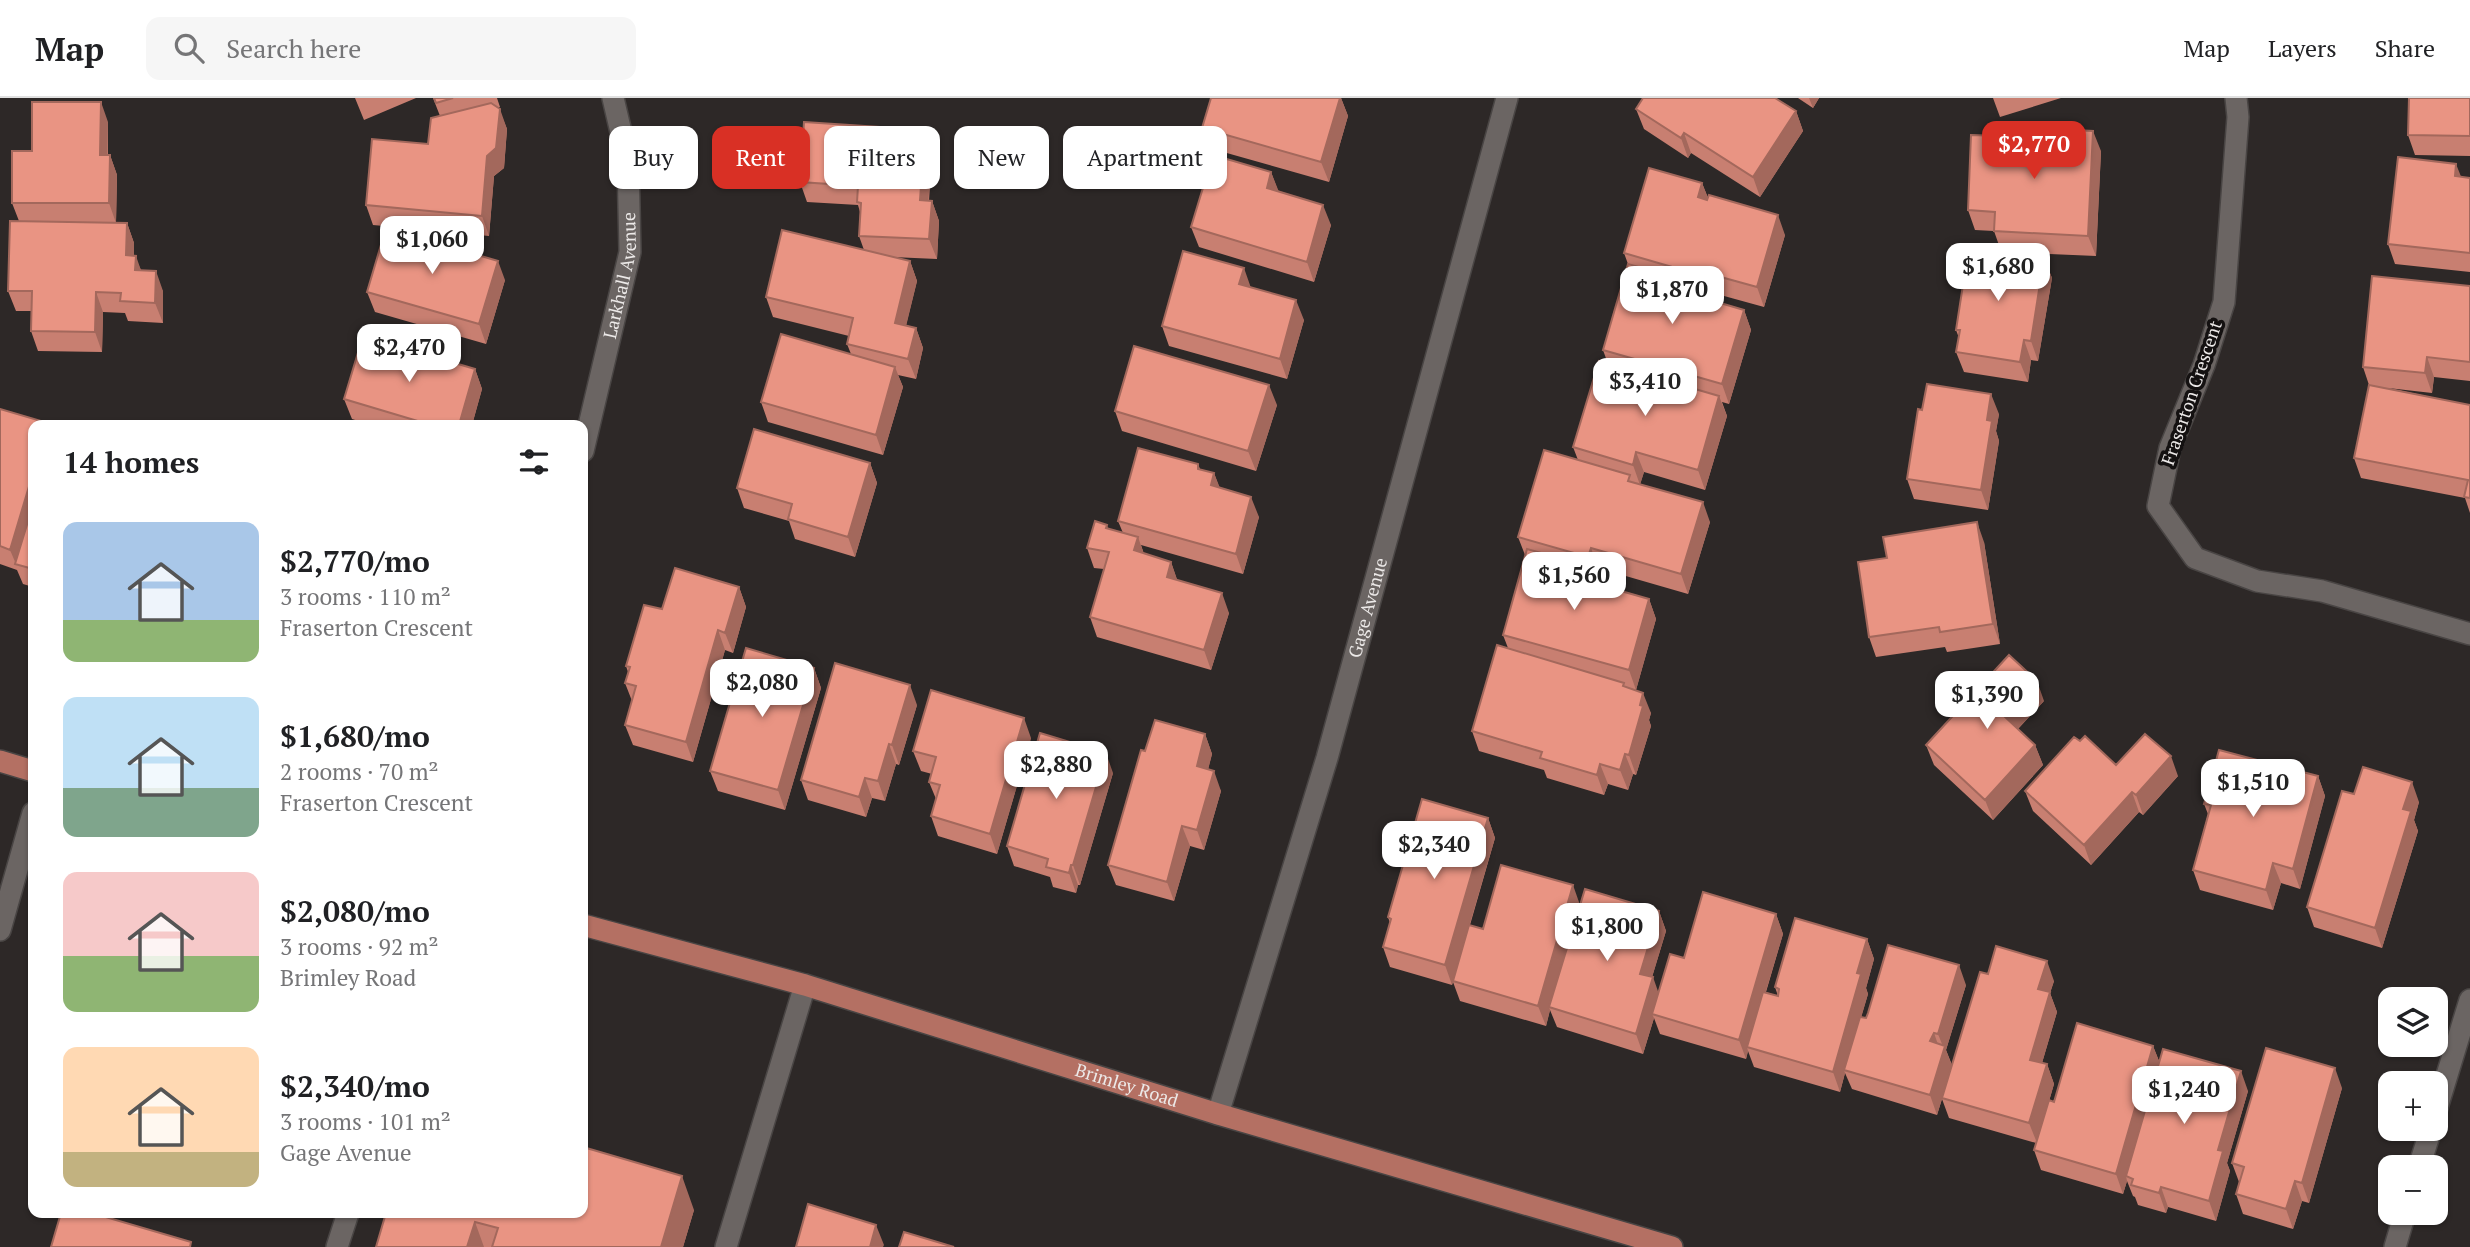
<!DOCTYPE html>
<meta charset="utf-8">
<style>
body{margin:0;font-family:"PT Serif",serif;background:#f6f6f6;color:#202124;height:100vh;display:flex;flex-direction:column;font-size:26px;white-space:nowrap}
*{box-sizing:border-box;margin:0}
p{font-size:23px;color:#757577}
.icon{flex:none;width:38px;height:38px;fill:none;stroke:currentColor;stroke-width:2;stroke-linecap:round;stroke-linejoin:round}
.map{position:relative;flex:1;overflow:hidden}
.details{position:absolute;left:28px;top:322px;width:560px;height:798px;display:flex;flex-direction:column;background:#fff;border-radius:14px;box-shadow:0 2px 5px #0004}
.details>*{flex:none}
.top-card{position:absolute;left:609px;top:28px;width:665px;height:63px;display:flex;gap:14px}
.fabs{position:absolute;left:2378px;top:889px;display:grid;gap:14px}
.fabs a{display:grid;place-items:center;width:70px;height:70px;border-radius:14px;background:#fff;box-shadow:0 2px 5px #0004;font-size:35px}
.price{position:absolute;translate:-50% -60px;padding:0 16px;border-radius:14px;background:#fff;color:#222;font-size:23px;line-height:46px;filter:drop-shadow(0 2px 4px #0008)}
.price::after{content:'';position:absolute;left:50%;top:42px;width:21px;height:16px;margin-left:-10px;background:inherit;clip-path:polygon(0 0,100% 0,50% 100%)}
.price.on{background:#d93025;color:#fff}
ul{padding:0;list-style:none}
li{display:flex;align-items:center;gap:21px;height:175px;padding:0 35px}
li span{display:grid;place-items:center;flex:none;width:196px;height:140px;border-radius:14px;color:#555}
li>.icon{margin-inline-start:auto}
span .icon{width:84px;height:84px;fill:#fffc;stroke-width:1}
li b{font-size:30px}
h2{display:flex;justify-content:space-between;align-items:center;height:84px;padding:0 35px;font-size:30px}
.tag{padding:0 24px;border-radius:14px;background:#fff;box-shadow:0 2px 5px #0004;font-size:24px;line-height:63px}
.tag.on{background:#d93025;color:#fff}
header{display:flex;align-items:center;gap:42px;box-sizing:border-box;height:98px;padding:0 35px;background:#fff;border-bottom:2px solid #e0e0e0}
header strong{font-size:33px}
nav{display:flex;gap:38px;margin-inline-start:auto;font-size:24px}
.search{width:490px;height:63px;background:#f6f6f6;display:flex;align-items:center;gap:18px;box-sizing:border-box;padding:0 24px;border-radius:14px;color:#757577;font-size:26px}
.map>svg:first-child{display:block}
</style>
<header>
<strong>Map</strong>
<div class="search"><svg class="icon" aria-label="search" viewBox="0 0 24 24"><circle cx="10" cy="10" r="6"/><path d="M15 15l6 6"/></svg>Search here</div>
<nav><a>Map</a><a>Layers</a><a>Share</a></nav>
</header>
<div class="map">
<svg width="2470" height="1149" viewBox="0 0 2470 1149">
<rect width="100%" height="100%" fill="#2d2827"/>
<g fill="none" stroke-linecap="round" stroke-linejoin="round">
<defs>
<g id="minor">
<path d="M2236,0L2238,19L2224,204L2204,267L2170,350L2158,408L2195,460L2257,483L2322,493L2470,536"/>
<path id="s1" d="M583,353L630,154L628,64L613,0"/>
<path d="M0,832L33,715"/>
<path d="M2436,1013L2470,902"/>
<path id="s2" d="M1218,1016L1327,660L1507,0"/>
<path d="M2419,1069L2431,1031"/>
<path d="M337,1149L348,1115"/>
<path d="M726,1149L805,887"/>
<path d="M2395,1149L2405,1115"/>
</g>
<g id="major">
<path d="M0,663L33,673"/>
<path id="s3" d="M583,827L805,887L1218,1016L1672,1149"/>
</g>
</defs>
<!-- minor casing -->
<use href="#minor" stroke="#494544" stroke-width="24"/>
<!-- major casing -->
<use href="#major" stroke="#494544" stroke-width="24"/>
<!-- minor -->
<use href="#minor" stroke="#6b6563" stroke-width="21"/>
<!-- major -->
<use href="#major" stroke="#b47063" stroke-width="21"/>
</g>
<!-- wall -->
<path fill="#c87f71" d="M355,0H416L364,22Z
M433,0H497L500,9H498L507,31L504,70L494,78L489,138L373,127L366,107L428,46L440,18Z
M1211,0H1341L1348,18L1329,84L1209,50L1202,30Z
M1798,0H1819L1813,10Z
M1993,0H2061L2000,19Z
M2470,0V58L2415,57L2408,37Z
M1636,11L1796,13L1803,33L1760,99L1691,55L1688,60L1644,31Z
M108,24V57H110L117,77L116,124L127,125L134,145V158L141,172L163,193V225L128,223L125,215L103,214L102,254L38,253L31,233V213H16L8,193L19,123L12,105L32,53Z
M925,32L932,52L929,103H932L939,123L937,161L892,159L910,163L917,183L906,227L916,230L923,250L916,281L898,277L903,289L883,357L768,324L761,304L851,256L847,246L849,238L773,219L766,199L864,152L859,138L860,114L858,107L807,104L800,84Z
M2037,39L2101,53L2096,158L2004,154L2044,160L2052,180L2038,263L2031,262L2028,284L1964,274L1956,254L1959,240L1956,232L2001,153L1994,133L1975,132L1968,112Z
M1271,74L1278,93L1331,127L1314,184L1199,149L1191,129Z
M2461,79L2470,80V174L2395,166L2388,146Z
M1702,85L1708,100L1785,137L1764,209L1695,190L1694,193L1689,192L1691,196L1744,212L1751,232L1729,306L1722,304L1727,318L1705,392L1644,374L1640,386L1710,424L1688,496L1598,470L1597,472L1603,488L1649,501L1656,521L1636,592L1626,589L1651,615L1649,622L1651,628L1636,677L1633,676L1628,692L1608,686L1604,697L1547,680L1544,672L1479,653L1472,633L1508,550L1503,537L1525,457L1518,439L1578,362L1573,349L1608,266L1603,252L1628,166L1624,155Z
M505,182L486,246L375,214L367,194Z
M2470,188V283L2434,279L2432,295L2388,290L2470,307V415L2465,400L2361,380L2354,360L2369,287L2363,269Z
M1251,189L1304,222L1287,281L1169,248L1162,228Z
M475,271L482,291L472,327H371L352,321L344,301Z
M1277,307L1256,373L1122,333L1115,313Z
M0,311L48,325L49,327H33V489L23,486L17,472L0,466Z
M1922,312L1999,316L1996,333L1999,343L1988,412L1914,401L1907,381Z
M870,365L877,385L855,459L795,441L789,423L744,410L737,390Z
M1198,366L1200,371L1214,375L1219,389L1259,419L1243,476L1141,447L1144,456L1171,464L1177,482L1229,515L1211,572L1097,539L1090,519L1104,471L1094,470L1087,450L1107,427L1108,431L1123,435L1118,423Z
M1984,444L2000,546L1947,554L1945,549L1876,559L1869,539L1887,460Z
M739,489L746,509L733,555L725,552L693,664L633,647L625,627L632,603L625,585L628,574L626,568L662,511Z
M814,570L821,590L785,712L718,693L710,673Z
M2044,603L2018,631L2035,647L2043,667L1993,722L1934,667L1926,647Z
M917,607L899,667L896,666L885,703L872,700L866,719L808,702L801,682Z
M1205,636L1212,656L1208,671L1221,693L1204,752L1190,748L1174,803L1116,787L1108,767L1145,653Z
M1031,640L997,756L938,738L931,718L936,701L929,684L932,676L921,673L913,653Z
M2116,667L2178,678L2143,717L2139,714L2091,767L2033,713L2025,693Z
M1113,675L1080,787H1078L1076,795L1053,789L1050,779L1014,768L1007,748Z
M2318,678L2325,698L2300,791L2281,785L2273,812L2200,792L2193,772L2208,716L2204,706Z
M2354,696L2419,704L2414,722L2418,733L2382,850L2314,829L2307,809Z
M1488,720L1495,740L1470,827L1483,831L1580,807L1659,813L1666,833L1652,879L1658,896L1684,860L1776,816L1783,836L1766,894L1778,898L1775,889L1867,841L1874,861L1866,890L1868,896L1861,919L1866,920L1966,887L1946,952L1952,967L1988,876L2054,883L2050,895L2057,914L2042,965L2047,966L2054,986L2049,1003L2054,1004L2153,948L2159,963L2248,993L2227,1065L2230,1073L2216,1123L2168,1109L2166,1115L2138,1107L2135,1099L2133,1098L2127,1083L2123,1096L2041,1072L2034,1052L2036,1045L1949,1020L1942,1001L1937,1017L1852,991L1845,975L1840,994L1754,969L1748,953L1746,961L1660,936L1654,920L1643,956L1557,929L1550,912L1546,928L1460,903L1453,884L1452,887L1390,869L1383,849L1390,825L1388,819Z
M2342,990L2309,1105L2302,1103L2293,1131L2243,1116L2236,1096L2239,1084L2232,1065Z
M694,1112L683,1149H376L386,1115Z"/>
<!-- shaded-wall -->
<path fill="#a3685c" d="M1340,0H1341L1348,18L1329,84L1321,64Z
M1809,0H1819L1813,10Z
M101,4L108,24L107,77L100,57Z
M500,11L507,31L504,70L494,78L489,138L482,118L487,58Z
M1796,13L1803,33L1760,99L1753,79Z
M925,32L932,52L927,122L920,102Z
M2093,33L2101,53L2096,158L2088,138Z
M1684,35L1691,55L1688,60L1681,40Z
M110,57L117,77L116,125L109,105Z
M2456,66L2464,86L2455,78Z
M1271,74L1279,94L1267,90Z
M1702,85L1710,105L1698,99Z
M932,103L939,123L937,161L929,141Z
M1323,107L1331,127L1314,184L1307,164Z
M1778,117L1785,137L1764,209L1757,189Z
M127,125L134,145V177L126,157Z
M136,158L143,178L135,172Z
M2044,160L2052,180L2038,263L2031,243Z
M498,163L505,182L486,246L479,226Z
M910,163L917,183L902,245L895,225Z
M1244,170L1251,190L1239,186Z
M1688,170L1695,190L1694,193L1686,173Z
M156,173L163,193V225L155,205Z
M1686,183L1693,203L1683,194Z
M96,194L103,214L102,254L95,234Z
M1296,202L1304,222L1287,281L1280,261Z
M1744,212L1751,232L1729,306L1722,286Z
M916,230L923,250L916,281L908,261Z
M2024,242L2031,262L2028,284L2020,264Z
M2427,259L2434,279L2432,295L2425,275Z
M895,269L903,289L883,357L876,337Z
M475,271L482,291L472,327H459Z
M1269,287L1277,307L1256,373L1248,353Z
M1991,296L1999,316L1996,333L1999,343L1988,412L1981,392L1987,322Z
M1719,298L1727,318L1705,392L1698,372Z
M1636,354L1644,374L1640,387L1633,367Z
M870,365L877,385L855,459L848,439Z
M33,375V419L16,466L10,452Z
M1214,375L1222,395L1211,387Z
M1251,399L1259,419L1243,476L1236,456Z
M1703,404L1710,424L1688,496L1681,476Z
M1977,424L1984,444L2000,546L1993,526Z
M1138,439L1145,459L1134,452Z
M1591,450L1598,470L1597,472L1604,491L1593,485L1595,477L1588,459Z
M1171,464L1178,484L1167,479Z
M739,489L746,509L733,555L725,535Z
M1222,495L1229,515L1211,572L1204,552Z
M1649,501L1656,521L1636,592L1629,572Z
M718,532L725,552L693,664L686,644Z
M814,570L821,590L785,712L778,692Z
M2037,583L2044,603L2011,638L2004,618Z
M910,587L917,607L899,667L892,647Z
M1643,595L1651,615L1649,622L1651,628L1636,677L1629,657Z
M1024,620L1031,640L997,756L990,736Z
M1205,636L1212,656L1204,688L1197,668Z
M889,646L896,666L885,703L878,683Z
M2035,647L2043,667L1993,722L1985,702Z
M1106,655L1113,675L1080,787L1073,767Z
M1625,656L1633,676L1628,692L1620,672Z
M2171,658L2178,678L2143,717L2136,697Z
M1600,666L1608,686L1604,697L1597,677Z
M1214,673L1221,693L1204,752L1197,732Z
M2318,678L2325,698L2300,791L2293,771Z
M865,680L872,700L866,719L859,699Z
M2412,684L2419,704L2414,722L2418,733L2382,850L2375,830L2403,711Z
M2132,694L2139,714L2091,767L2084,747Z
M1488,720L1495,740L1452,887L1445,867Z
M1182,728L1190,748L1174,803L1167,784Z
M2273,765L2281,785L2273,812L2266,792Z
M1071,767L1078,787L1076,795L1069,775Z
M1573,787L1580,807L1549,909L1550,912L1546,928L1538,908Z
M1659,813L1666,833L1647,896L1640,876Z
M1776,816L1783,836L1749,950L1747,949L1748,953L1746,961L1739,942Z
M1867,841L1874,861L1866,890L1868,896L1846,972H1844L1845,975L1840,994L1833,974L1857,875Z
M2047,863L2054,883L2050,895L2057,914L2037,982L2030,962L2038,891Z
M1959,867L1966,887L1946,952L1952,968L1937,1017L1930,997L1944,951L1938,936Z
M1653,879L1660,899L1652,916L1654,920L1643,956L1636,936Z
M1934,935L1941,955L1930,943Z
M2153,948L2161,968L2126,1078L2127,1083L2123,1096L2116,1076Z
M2047,966L2054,986L2037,1045L2029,1025Z
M2335,970L2342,990L2309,1105L2302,1085Z
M2241,973L2248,993L2227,1065L2230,1073L2216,1123L2209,1103L2218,1052Z
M682,1078L694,1112L683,1149H661Z
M2295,1083L2302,1103L2293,1131L2286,1111Z
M2161,1089L2168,1109L2166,1115L2159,1095Z
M475,1124L484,1149H467Z
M876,1127L884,1147L883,1149H870Z"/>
<!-- building -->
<path fill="#e99483" stroke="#a3685c" stroke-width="2" d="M434,0H453L436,5Z
M1211,0H1340L1321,64L1202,30Z
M1643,0H1775L1796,13L1753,79L1684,35L1681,40L1636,11Z
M2409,0H2470V38L2408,37Z
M32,4H101L100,57H110L109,105H12V53H32Z
M491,5L500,11L496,50L487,58L482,118L366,107L372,41L428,46L431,20Z
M804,24L925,32L920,102L932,103L929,141L859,138L861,105L857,104L858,88L800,84Z
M2037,30L2093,33L2088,138L1994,133L1995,114L1968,112L1971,37L2037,39Z
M1213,57L1271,74L1267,90L1323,107L1307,164L1191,129Z
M2398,59L2456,66L2455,78L2470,80V155L2388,146Z
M1649,70L1702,85L1698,99L1707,102L1709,97L1778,117L1757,189L1688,170L1686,173L1624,155Z
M10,123L127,125L126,157L136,158L135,172L156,173L155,205L120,203L121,195L96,194L95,234L31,233L32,193H8Z
M386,130L498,163L479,226L367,194Z
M782,132L910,163L895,225L916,230L908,261L847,246L853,220L766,199Z
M1969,148L2044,160L2031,243L2024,242L2020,264L1956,254L1960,232H1956Z
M1183,153L1244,170L1239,186L1296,202L1280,261L1162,228Z
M1628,166L1686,183L1683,194L1744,212L1722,286L1603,252Z
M2372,178L2470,188V264L2427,259L2425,275L2363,269Z
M781,236L895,269L876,337L761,304Z
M363,238L475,271L459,327H431L344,301Z
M1134,248L1269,287L1248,353L1115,313Z
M1599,263L1719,298L1698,372L1636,354L1633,367L1573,349Z
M1927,286L1991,296L1987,322L1992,323L1981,392L1907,381L1918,311L1922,312Z
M2369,287L2470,307V400L2464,399L2468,382L2354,360Z
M0,311L48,325L47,327H33V375L10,452L0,448Z
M754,331L870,365L848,439L788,421L792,406L737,390Z
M1138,350L1198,366V371L1214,375L1211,387L1251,399L1236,456L1118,423Z
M1544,352L1630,377L1628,383L1703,404L1681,476L1591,450L1588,459L1518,439Z
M33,407V471L15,466Z
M1095,423L1107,427L1106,430L1138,439L1134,452L1171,464L1167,479L1222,495L1204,552L1090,519L1109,454L1087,450Z
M1977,424L1993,526L1940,534L1939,529L1869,539L1858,464L1887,460L1883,439Z
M1527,451L1597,471L1593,485L1649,501L1629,572L1503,537Z
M675,470L739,489L725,535L718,532L686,644L625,627L636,588L625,585L630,569L626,568L644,507L662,511Z
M1497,547L1624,585L1623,588L1643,595L1640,607L1643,608L1629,657L1625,656L1620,672L1600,666L1597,677L1540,660L1542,654L1472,633Z
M746,550L814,570L778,692L710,673Z
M2009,557L2037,583L2004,618L2035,647L1985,702L1926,647Z
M835,565L910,587L892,647L889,646L878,683L865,680L859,699L801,682Z
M931,592L1024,620L990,736L931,718L940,687L929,684L936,659L913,653Z
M1155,622L1205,636L1197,668L1214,673L1197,732L1182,728L1167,784L1108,767L1141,652L1145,653Z
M1040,635L1106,655L1073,767H1071L1069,775L1046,769L1048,761L1007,748Z
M2145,636L2171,658L2136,697L2132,694L2084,747L2025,693L2074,639L2080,643L2085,638L2116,667Z
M2219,652L2318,678L2293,771L2273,765L2266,792L2193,772L2211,707L2204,706Z
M2363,669L2412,684L2403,711L2411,713L2375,830L2307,809L2342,693L2354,696Z
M1422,701L1488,720L1445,867L1383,849L1391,821L1388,819Z
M1501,767L1573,787L1538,908L1453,883L1469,827L1483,831Z
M1585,791L1659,813L1640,876L1653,879L1636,936L1549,909Z
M1703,794L1776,816L1739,942L1652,916L1670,856L1684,860Z
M1795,820L1867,841L1857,875L1861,876L1833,974L1747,949L1763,894L1778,898L1779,891L1775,889Z
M1888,847L1959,867L1938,936L1934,935L1930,943L1945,948L1930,997L1844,972L1860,919L1866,920L1868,915Z
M1996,848L2047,863L2038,891L2050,894L2030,962L2047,966L2029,1025L1942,1000L1980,874L1988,876Z
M2077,925L2153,948L2116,1076L2034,1052L2049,1002L2054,1004Z
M2266,950L2335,970L2302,1085L2295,1083L2286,1111L2236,1096L2244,1069L2232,1065Z
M2163,951L2241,973L2218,1052L2223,1053L2209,1103L2161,1089L2159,1095L2131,1087L2133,1081L2126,1078Z
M583,1049L682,1078L661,1149H492L498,1130L475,1124L467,1149H376L386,1115H583Z
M808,1106L876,1127L870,1149H796Z
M61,1115H92L191,1144L190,1149H51Z
M904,1134L954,1149H899Z"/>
<g text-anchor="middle" stroke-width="7" stroke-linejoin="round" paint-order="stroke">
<!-- street labels -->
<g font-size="18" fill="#ece9e8" stroke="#141111">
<text dy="6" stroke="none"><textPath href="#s1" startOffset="180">Larkhall Avenue</textPath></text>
<text transform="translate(2192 295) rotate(-71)" y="6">Fraserton Crescent</text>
<text dy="6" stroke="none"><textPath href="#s2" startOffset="528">Gage Avenue</textPath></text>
<text dy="6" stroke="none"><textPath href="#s3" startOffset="567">Brimley Road</textPath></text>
</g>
</g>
</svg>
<div class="fabs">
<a><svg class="icon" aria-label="layers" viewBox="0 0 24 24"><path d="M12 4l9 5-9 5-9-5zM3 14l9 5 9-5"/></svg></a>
<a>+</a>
<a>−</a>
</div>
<b class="price on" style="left:2034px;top:83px">$2,770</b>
<b class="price" style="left:432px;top:178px">$1,060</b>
<b class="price" style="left:1998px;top:205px">$1,680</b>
<b class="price" style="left:1672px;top:228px">$1,870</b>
<b class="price" style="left:409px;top:286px">$2,470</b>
<b class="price" style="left:1645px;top:320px">$3,410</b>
<b class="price" style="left:1574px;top:514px">$1,560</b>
<b class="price" style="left:762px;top:621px">$2,080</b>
<b class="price" style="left:1987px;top:633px">$1,390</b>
<b class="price" style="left:1056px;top:703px">$2,880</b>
<b class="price" style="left:2253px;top:721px">$1,510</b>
<b class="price" style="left:1434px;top:783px">$2,340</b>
<b class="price" style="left:1607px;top:865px">$1,800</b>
<b class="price" style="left:2184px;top:1028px">$1,240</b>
<div class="top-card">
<a class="tag">Buy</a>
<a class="tag on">Rent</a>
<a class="tag">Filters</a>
<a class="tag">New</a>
<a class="tag">Apartment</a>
</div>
<section class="details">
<h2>14 homes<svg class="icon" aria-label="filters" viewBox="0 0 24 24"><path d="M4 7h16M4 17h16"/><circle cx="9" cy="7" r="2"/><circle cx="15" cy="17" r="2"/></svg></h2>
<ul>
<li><span style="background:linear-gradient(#a9c7e8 70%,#8fb573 0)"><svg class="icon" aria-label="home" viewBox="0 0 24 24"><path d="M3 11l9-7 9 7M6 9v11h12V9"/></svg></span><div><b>$2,770/mo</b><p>3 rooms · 110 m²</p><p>Fraserton Crescent</p></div></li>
<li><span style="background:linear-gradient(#bfe0f5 65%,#7fa58c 0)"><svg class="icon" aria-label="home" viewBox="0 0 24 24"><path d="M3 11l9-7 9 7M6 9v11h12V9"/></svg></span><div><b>$1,680/mo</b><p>2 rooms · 70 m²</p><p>Fraserton Crescent</p></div></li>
<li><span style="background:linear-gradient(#f6c9c9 60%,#8fb573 0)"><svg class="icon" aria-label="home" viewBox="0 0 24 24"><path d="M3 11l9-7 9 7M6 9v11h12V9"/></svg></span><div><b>$2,080/mo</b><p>3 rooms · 92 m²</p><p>Brimley Road</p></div></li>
<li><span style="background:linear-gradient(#ffd9b3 75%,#c2b280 0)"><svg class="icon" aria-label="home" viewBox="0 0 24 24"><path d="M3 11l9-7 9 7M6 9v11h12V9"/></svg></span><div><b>$2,340/mo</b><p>3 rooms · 101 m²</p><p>Gage Avenue</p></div></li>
</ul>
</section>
</div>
